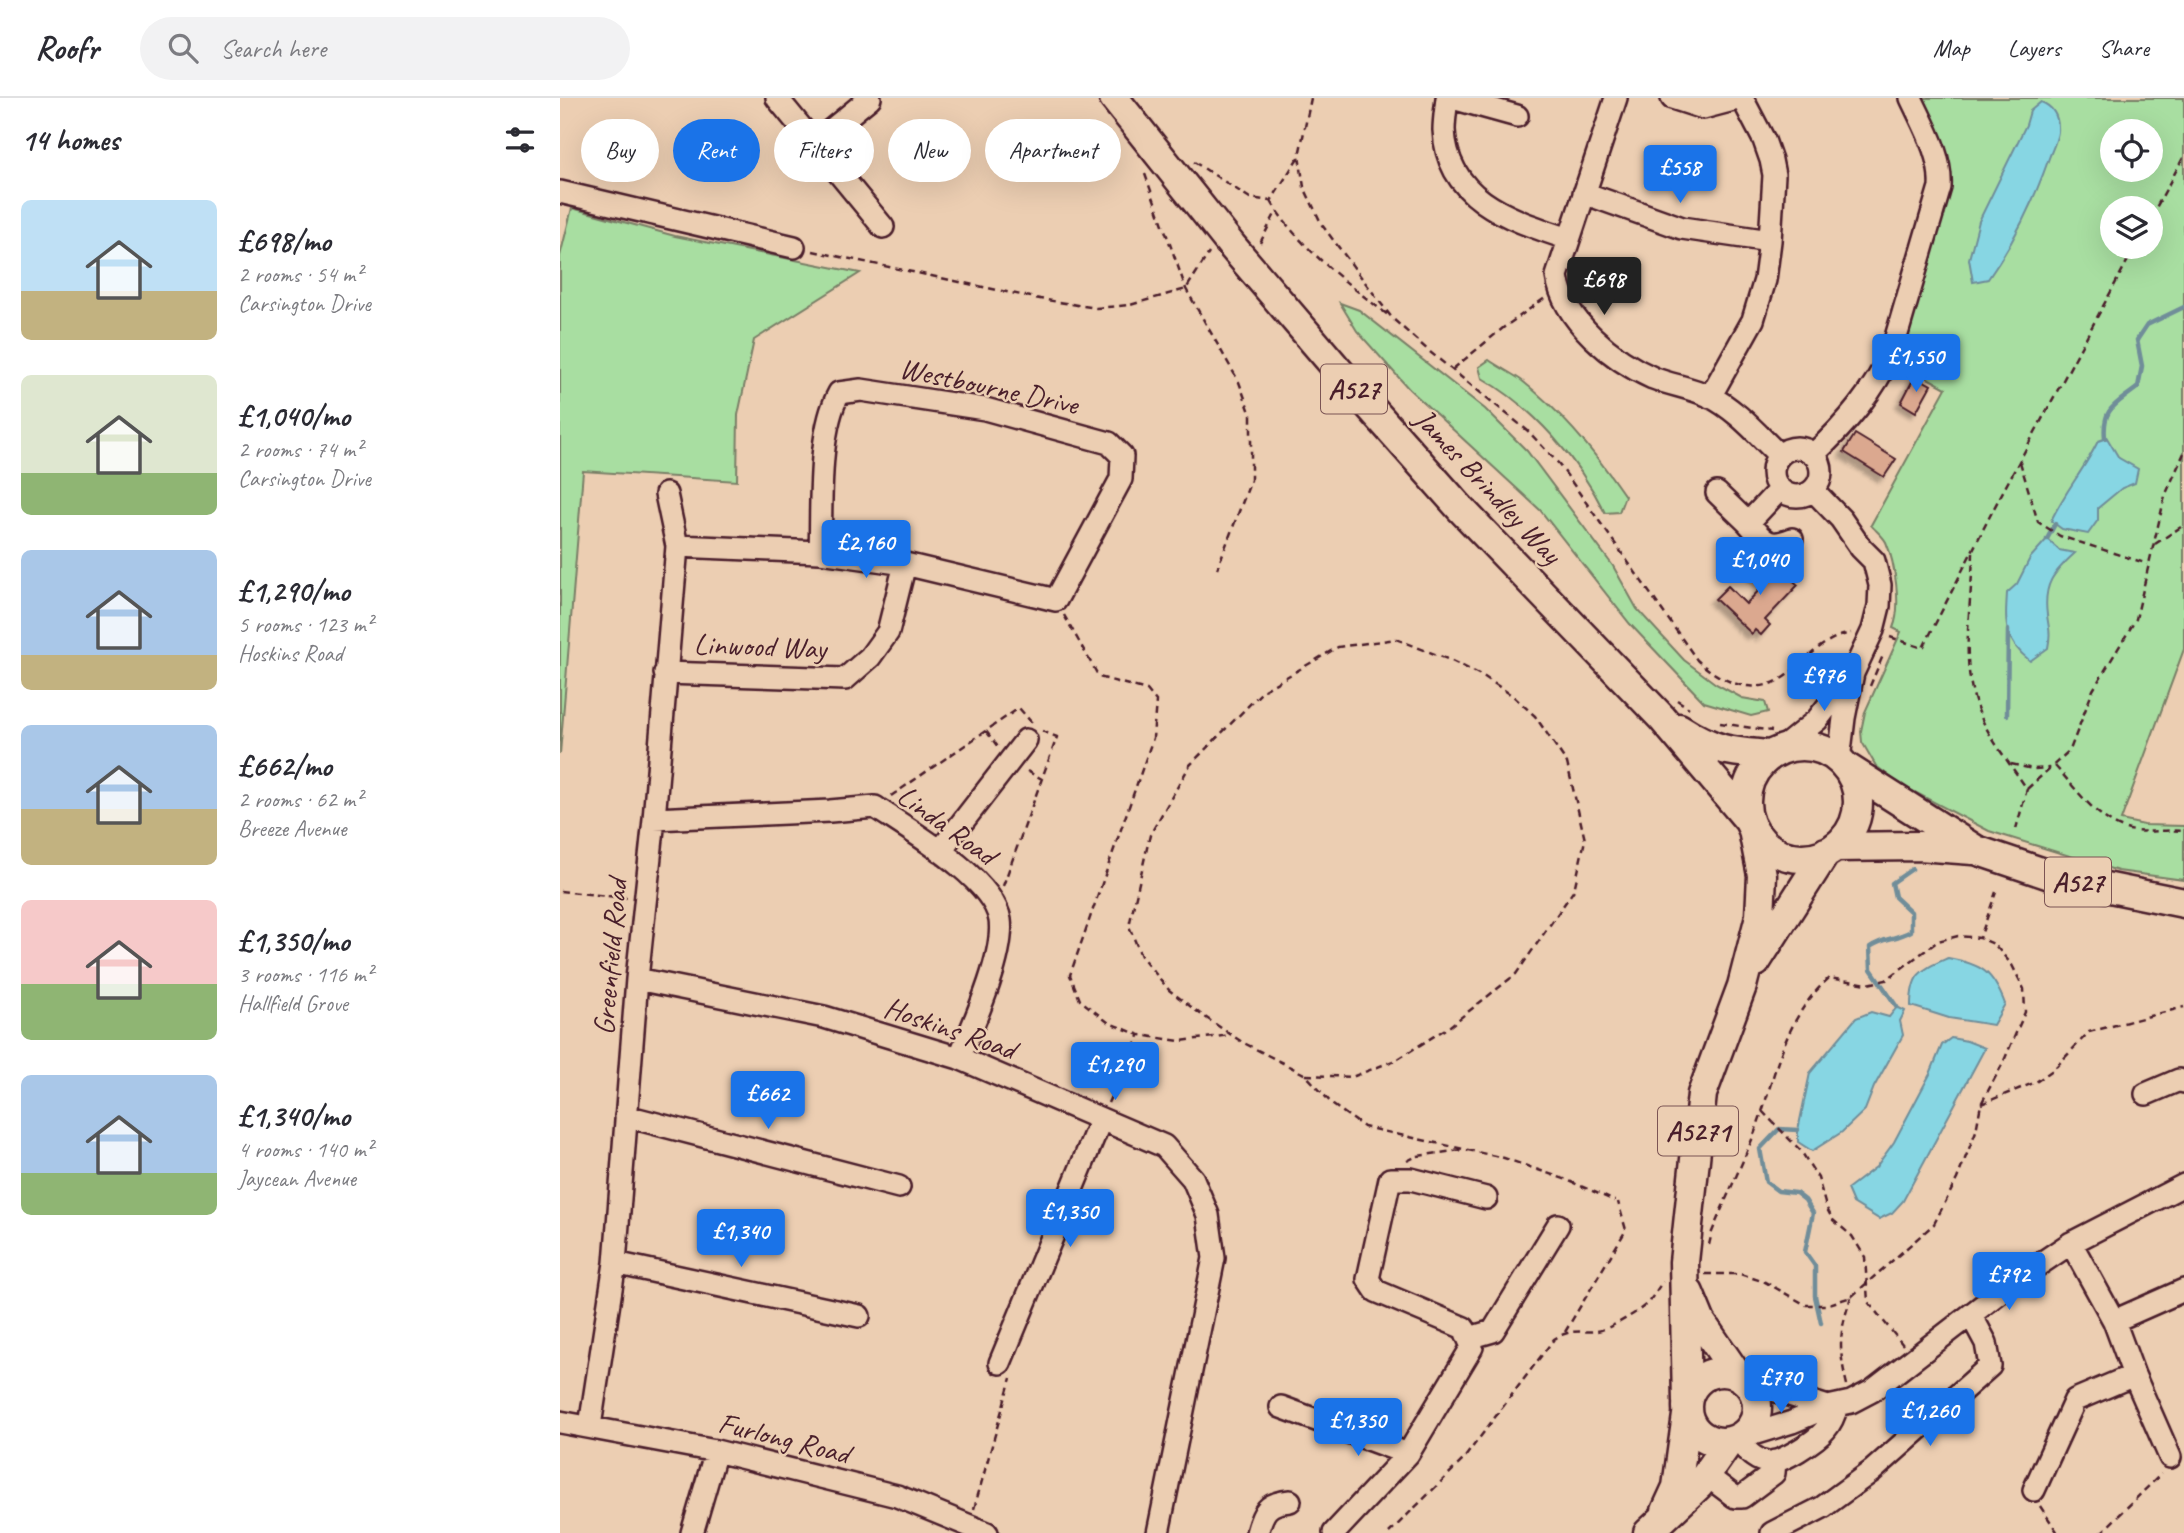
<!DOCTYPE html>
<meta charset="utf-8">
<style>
body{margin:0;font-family:Caveat,sans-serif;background:#f2f2f3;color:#2b2b33;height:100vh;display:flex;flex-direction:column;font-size:26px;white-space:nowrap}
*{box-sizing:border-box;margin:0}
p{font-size:23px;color:#7c7c81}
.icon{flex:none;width:38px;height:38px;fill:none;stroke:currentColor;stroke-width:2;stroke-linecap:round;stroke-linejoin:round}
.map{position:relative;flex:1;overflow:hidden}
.side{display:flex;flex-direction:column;background:#fff;width:560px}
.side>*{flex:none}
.banner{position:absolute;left:21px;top:21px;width:665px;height:63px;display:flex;gap:14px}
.buttons{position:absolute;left:1540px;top:21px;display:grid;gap:14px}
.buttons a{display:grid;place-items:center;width:63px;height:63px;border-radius:50%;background:#fff;box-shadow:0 7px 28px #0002;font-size:35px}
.price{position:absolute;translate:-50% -60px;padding:0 16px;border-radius:7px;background:#1a73e8;color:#fff;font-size:23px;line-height:46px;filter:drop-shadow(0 2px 4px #0008)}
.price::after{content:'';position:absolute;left:50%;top:42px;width:21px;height:16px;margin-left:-10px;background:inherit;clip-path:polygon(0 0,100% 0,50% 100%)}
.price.active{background:#222;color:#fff}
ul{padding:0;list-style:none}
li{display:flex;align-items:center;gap:21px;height:175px;padding:0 21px}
li span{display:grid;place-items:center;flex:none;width:196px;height:140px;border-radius:10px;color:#555}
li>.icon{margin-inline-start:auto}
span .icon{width:84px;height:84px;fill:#fffc;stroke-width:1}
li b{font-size:30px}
h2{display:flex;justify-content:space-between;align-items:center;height:84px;padding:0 21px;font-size:30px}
.chip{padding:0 24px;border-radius:32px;background:#fff;box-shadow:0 7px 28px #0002;font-size:24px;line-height:63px}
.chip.active{background:#1a73e8;color:#fff}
header{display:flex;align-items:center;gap:42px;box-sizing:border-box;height:98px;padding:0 35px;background:#fff;border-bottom:2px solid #e1e1e2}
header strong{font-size:33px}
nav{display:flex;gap:38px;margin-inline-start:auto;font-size:24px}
.search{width:490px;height:63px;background:#f2f2f3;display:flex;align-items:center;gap:18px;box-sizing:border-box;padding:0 24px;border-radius:38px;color:#7c7c81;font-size:26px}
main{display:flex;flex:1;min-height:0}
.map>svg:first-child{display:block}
</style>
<header>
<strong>Roofr</strong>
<div class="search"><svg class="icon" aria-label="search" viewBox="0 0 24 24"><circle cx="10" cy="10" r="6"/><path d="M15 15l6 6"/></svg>Search here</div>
<nav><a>Map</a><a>Layers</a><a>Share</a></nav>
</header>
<main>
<section class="side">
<h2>14 homes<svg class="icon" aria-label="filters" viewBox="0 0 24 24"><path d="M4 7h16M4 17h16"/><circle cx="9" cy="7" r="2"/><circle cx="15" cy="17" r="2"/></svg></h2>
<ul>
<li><span style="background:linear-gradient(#bfe0f5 65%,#c2b280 0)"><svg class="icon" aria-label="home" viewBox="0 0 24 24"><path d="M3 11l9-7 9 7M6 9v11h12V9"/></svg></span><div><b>£698/mo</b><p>2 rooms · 54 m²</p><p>Carsington Drive</p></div></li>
<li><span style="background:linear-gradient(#dfe7d0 70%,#8fb573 0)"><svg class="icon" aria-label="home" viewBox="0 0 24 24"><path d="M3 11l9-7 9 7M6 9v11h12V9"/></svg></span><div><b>£1,040/mo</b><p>2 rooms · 74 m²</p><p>Carsington Drive</p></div></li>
<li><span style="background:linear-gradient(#a9c7e8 75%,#c2b280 0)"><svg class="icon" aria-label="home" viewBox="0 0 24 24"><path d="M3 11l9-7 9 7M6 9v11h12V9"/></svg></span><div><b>£1,290/mo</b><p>5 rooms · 123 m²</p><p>Hoskins Road</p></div></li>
<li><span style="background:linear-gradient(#a9c7e8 60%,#c2b280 0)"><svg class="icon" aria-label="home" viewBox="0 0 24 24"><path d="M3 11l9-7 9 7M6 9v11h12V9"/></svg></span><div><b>£662/mo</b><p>2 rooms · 62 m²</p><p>Breeze Avenue</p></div></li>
<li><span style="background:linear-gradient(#f6c9c9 60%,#8fb573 0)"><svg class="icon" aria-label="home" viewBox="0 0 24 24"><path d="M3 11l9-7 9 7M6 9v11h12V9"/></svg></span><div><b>£1,350/mo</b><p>3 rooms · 116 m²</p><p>Hallfield Grove</p></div></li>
<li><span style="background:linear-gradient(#a9c7e8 70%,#8fb573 0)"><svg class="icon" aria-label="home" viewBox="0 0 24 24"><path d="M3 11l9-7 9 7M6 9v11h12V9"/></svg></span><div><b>£1,340/mo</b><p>4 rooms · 140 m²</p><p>Jaycean Avenue</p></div></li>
</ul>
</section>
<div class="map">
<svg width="1624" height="1435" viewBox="0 0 1624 1435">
<defs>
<filter id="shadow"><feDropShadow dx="-5" dy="5" stdDeviation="2" flood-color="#0004"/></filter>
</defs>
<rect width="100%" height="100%" fill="#ecceb2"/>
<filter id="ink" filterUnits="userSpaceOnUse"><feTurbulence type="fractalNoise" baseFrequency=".0143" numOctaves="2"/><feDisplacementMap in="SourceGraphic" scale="14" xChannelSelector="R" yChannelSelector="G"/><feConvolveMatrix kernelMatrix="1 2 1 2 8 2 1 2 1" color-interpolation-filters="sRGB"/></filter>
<g filter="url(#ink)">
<!-- green -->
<path fill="#a8dea1" stroke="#797e66" stroke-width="2" fill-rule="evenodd" d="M1350,0H1624V551L1561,722L1584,727L1624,728V782L1558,773L1429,733L1341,687L1316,668L1302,644L1301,633L1305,614L1341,534L1333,530C1342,509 1335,465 1326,444C1323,438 1315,432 1311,427L1386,290L1329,259L1380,89ZM1552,33H1591V72H1552ZM1552,110H1591V149H1552Z
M12,110L115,138L300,175L194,242L178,317L177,383L23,373L0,656V158Z
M780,205L799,212L925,311L967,353L1053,468L1077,511L1124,562L1156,586L1182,600L1205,604L1208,614L1191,618L1144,604L1070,526L980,412L849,291L797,233Z
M929,262C939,269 951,275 961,282C1001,313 1037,357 1065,398L1059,414L1045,415C1018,361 974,310 922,280L919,269Z"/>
<!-- water -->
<path fill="#87d6e3" stroke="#6f8d99" stroke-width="2" d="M1481,4C1494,9 1499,19 1498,34C1497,42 1492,52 1489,60C1474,103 1454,144 1428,181L1413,184L1409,161L1419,123L1466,27L1470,13Z
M1547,340L1559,360L1578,371L1575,385L1562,390L1538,410V422L1528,436L1502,431L1491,423C1504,394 1525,371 1538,343Z
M1487,441L1499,452L1515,455C1493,475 1483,486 1487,517C1489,532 1491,534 1488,550L1470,563C1444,542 1445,527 1447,495L1457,486L1470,460Z
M1388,860C1422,866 1433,874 1445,906L1433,927L1389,920L1351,908C1351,875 1361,872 1388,860Z
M1337,909L1345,913L1340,923L1343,937L1314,989L1305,1012L1282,1034L1252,1053L1238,1044V1032L1250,975L1296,920L1311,914L1329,919Z
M1391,940L1407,943L1425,950L1343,1103L1332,1115L1319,1121L1293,1105L1287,1091L1316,1069L1334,1044L1370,976L1382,947Z"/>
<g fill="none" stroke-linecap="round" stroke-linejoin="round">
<!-- stream -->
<path stroke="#6f8d99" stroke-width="4.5" d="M1545,340C1542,309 1556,307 1578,289L1582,268L1577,242L1587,227L1624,209
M1487,441L1495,426
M1447,617L1448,532
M1337,909L1311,871L1310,849C1325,839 1335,842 1351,833V814L1335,799L1332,785L1352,771
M1238,1032L1219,1031L1200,1051L1206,1084L1218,1093L1236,1095L1245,1102L1253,1115L1245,1154L1255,1168V1198L1261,1225"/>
</g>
<!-- building -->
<path fill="#dba88f" stroke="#4a1f2b" stroke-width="2" filter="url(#shadow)" d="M1355,278L1371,287L1356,314L1341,305Z
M1295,336L1336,361L1324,379L1284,354Z
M1206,457L1238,487L1205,522L1210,527L1201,537L1195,532L1192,536L1155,501L1168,488L1186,506L1204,487L1190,474Z"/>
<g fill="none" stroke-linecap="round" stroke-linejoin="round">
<defs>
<path id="minor" d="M217,0L323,129
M887,0C886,10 884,22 884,32C887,103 953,122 1009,141
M892,0L957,18
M1056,0L997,178C1003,222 1054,263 1093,280C1111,287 1132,290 1149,298C1176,311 1198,337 1219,357
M1112,0L1143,10L1181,0
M254,46L310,0
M0,94L234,149
M1024,95L1122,130L1210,143
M1150,299L1193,222L1205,182L1210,143L1214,77L1211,62L1204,42L1182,0
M1213 374a24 24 0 1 1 48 0a24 24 0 1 1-48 0Z
M1254,356C1286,326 1314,294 1332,253L1380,89C1382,58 1364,28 1351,0
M1253,392L1281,421L1301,450L1314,463L1320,487L1319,508L1313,532L1293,575L1284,620L1279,662
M1157,395L1188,425L1220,391
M1188,425C1204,442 1207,451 1232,441
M117,448L260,454L345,466L496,502L561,381L562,358L549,345L425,311L301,292L279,295C257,335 262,409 260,454
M105,575L285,581L310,559L328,534L345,466
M1220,652L1257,622L1291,578
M94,721L270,713L315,709C349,732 433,780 440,822C445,857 413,927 399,960
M380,753L466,642
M77,881L264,919L399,960L604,1048L633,1081L648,1117L654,1160L598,1435
M1586,996L1619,982L1624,984
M66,1018L339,1089
M1511,1145L1554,1223L1574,1277L1610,1359
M55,1165L299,1218
M1554,1223L1624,1192
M909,1240L933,1233L998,1127
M440,1265L541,1021
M1187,1284L1268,1309
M721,1309L848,1356L774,1435
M0,1324L156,1353L337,1398L427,1435
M30,1328L55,1165L77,881L94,721L117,448L106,396
M1180,1340L1232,1324L1268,1309L1291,1304L1312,1293L1453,1184L1511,1145L1624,1087
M1177,1342C1186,1351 1194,1363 1208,1364C1221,1366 1257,1342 1265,1332C1272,1324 1275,1316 1277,1307
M848,1356L912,1249L904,1230L816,1193L808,1181L830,1081H851L926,1100
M1146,1377L1175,1399H1182L1214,1375L1215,1363
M1474,1392L1515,1302L1574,1277
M132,1435L156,1353
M697,1435C703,1413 707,1405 730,1403
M1212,1435L1263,1409L1312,1373L1430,1268L1426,1245L1411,1217"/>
<path id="major" d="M554,0L672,148L796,293L900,410L1102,620L1189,723
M1119,630C1155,653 1170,654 1211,657
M1186 704a56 56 0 1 1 112 0a56 56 0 1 1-112 0Z
M1286,669L1416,752L1496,779L1624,805
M1275,749L1359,748L1413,752
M1196,864L1266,754
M1129,1195L1141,1224L1178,1278
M1127 1309a35 35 0 1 1 70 0a35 35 0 1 1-70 0Z
M1127,1304L1124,1164L1142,996L1182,888L1200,818L1202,777L1193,732
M1106,1413L1117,1389L1127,1317
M1088,1435L1139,1387L1169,1344"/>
</defs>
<!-- minor casing -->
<use href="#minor" stroke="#4a1f2b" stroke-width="26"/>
<!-- major casing -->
<use href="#major" stroke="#4a1f2b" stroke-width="33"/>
<!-- path -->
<path stroke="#4a1f2b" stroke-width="2.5" stroke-dasharray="7 5" stroke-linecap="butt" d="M751,0L739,58L744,89L762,127L832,220L870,254L968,333L999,366L1137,562C1162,585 1196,600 1227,577C1249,561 1260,541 1291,535
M634,64L690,100L711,103L739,58
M585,76L626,191L679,284L691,317V382L657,471
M711,103C734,145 790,188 828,217
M1591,119L1624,58
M700,145L716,114
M253,153L480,201L536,210L570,207L626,191L649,155
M893,271L943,230L985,200
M1460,364L1478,424L1500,438L1588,466
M1595,446L1624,427
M1413,454C1412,507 1398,566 1420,617C1431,643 1451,667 1467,691L1456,731
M504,517L539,579L587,592L596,603L593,640L510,877L520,902L549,925L580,937L620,943L671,937
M1330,539L1363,550L1434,410L1575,149
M1310,588L1324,555
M1117,602L1129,610
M1160,625L1212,633
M426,633L438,649
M1451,666L1473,671L1489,670
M1495,668C1517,691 1540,728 1575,733C1591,735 1608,731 1624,733
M467,673L482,681
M1467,691L1510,652L1533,592L1576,521L1605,398L1624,355
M331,698L459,610L472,625
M443,788L497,639L482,633
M0,793L68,800
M746,977L792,979L838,961L890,928L956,876L1014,792L1025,742L1007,665L975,618L953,598L923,578L890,562L836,541L778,549L704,592L630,667L590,737L569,828L581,858L609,892L639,915L682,944L746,977L773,1007L804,1029L944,1060L1007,1082L1055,1103
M548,1005L579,938
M1421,1006L1476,984L1494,971L1529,934L1624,909
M1202,1013L1241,1053L1258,1080L1266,1109L1273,1122L1292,1138L1305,1159L1308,1204L1343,1247
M847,1063L857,1058L901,1052
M1149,1147L1152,1134C1165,1102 1180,1071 1193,1039C1216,981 1220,924 1269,880L1308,886L1326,882L1378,843L1398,838L1420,840L1436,794
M1145,1176H1180L1205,1184L1246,1207H1266L1291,1199L1374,1126L1397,1081L1416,1033L1421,1006L1443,965L1465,914L1464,891L1452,867L1434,846L1420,840
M1005,1234L1066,1132L1058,1104
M1287,1287C1278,1249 1279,1236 1291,1199
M1480,1408L1498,1435
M414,1411L451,1280
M829,1435L902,1363L994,1241C1012,1230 1019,1235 1037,1233C1050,1231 1083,1212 1090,1202C1095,1196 1098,1189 1103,1184
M1541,1435L1601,1376"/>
<!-- minor -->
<use href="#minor" stroke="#ecceb2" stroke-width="21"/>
<!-- major -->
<use href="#major" stroke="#ecceb2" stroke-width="28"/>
</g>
</g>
<g text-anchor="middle" stroke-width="5" stroke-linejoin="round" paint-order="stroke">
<!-- shield labels -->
<g fill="#ecceb2" stroke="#7b5454" stroke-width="2">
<rect x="761" y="266.5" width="66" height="49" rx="5"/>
<rect x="1485" y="759.5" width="66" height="49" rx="5"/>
<rect x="1098" y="1008.5" width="80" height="49" rx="5"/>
</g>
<g font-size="28" font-weight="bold" fill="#4a1f2b">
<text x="794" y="301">A527</text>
<text x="1518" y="794">A527</text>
<text x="1138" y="1043">A5271</text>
</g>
<!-- street labels -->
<g font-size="30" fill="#4a1f2b" stroke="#ecceb2">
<text transform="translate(429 288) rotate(12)" y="10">Westbourne Drive</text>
<text transform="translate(928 388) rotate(47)" y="10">James Brindley Way</text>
<text transform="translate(200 548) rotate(2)" y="10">Linwood Way</text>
<text transform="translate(387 727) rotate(36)" y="10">Linda Road</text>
<text transform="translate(50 859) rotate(-85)" y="10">Greenfield Road</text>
<text transform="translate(390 930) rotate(19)" y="10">Hoskins Road</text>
<text transform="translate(224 1340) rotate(14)" y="10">Furlong Road</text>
</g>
</g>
</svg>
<div class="buttons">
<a><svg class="icon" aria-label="locate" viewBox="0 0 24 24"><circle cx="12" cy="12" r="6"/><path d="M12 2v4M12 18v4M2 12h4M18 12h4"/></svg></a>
<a><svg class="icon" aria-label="layers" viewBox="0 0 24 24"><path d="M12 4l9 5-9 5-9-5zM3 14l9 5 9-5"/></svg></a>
</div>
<b class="price" style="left:1120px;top:107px">£558</b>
<b class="price active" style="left:1044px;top:219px">£698</b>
<b class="price" style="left:1356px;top:296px">£1,550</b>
<b class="price" style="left:306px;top:482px">£2,160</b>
<b class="price" style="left:1200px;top:499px">£1,040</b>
<b class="price" style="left:1264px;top:615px">£976</b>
<b class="price" style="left:555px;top:1004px">£1,290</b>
<b class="price" style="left:208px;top:1033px">£662</b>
<b class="price" style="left:510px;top:1151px">£1,350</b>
<b class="price" style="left:181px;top:1171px">£1,340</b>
<b class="price" style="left:1449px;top:1214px">£792</b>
<b class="price" style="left:1221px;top:1317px">£770</b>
<b class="price" style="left:1370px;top:1350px">£1,260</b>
<b class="price" style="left:798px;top:1360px">£1,350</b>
<div class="banner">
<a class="chip">Buy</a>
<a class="chip active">Rent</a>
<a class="chip">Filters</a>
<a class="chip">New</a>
<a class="chip">Apartment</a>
</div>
</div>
</main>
